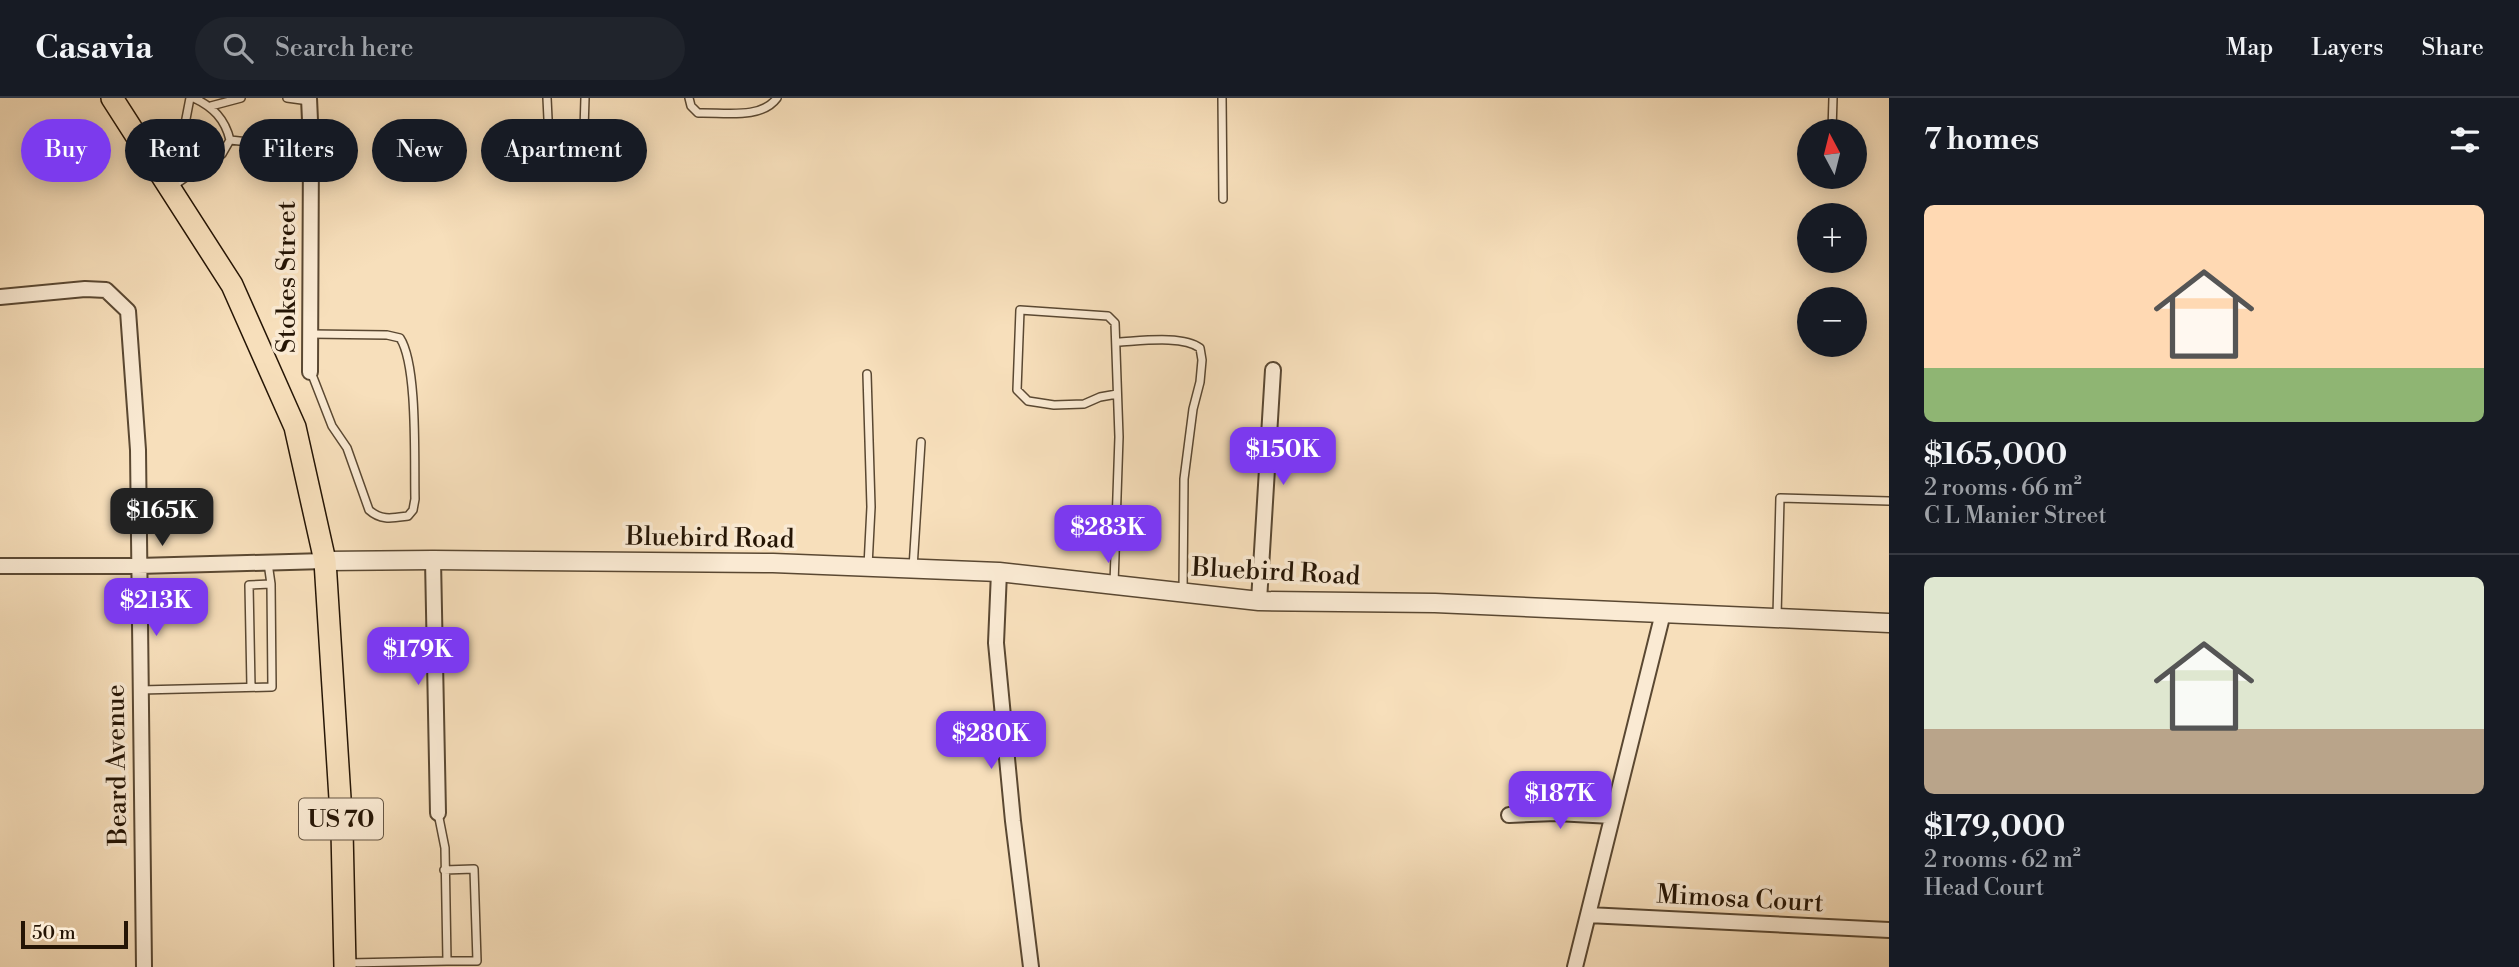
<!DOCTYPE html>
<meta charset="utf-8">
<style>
body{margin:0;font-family:"Libre Bodoni",serif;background:#20242c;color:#f1f3f6;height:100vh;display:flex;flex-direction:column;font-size:26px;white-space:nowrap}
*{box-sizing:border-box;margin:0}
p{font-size:23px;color:#9ea1a6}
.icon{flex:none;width:38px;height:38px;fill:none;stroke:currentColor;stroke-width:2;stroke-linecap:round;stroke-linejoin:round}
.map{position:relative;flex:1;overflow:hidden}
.sheet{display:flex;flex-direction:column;background:#171b24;width:630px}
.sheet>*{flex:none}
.banner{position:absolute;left:21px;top:21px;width:665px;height:63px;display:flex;gap:14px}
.needle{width:46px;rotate:353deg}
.tools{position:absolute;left:1797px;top:21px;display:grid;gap:14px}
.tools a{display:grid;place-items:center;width:70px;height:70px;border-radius:50%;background:#171b24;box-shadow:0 4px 18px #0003;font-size:35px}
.scale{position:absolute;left:21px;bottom:18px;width:107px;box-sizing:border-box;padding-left:7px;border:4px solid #251505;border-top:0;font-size:19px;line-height:24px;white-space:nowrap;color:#251505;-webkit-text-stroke:5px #faead3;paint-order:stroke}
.price{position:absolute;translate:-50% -60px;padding:0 16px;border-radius:14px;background:#7c3aed;color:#fff;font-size:23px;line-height:46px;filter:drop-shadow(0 2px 4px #0008)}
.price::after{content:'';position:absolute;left:50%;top:42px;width:21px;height:16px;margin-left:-10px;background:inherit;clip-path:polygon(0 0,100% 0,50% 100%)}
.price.selected{background:#222;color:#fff}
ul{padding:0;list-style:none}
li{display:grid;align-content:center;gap:14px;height:371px;padding:0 35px}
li+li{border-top:2px solid #363941}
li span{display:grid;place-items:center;height:217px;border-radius:10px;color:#555}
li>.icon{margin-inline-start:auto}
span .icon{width:126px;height:126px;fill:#fffc;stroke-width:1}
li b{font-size:30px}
h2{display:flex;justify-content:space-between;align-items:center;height:84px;padding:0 35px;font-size:30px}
.pill{padding:0 24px;border-radius:32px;background:#171b24;box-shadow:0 4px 18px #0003;font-size:24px;line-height:63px}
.pill.selected{background:#7c3aed;color:#fff}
header{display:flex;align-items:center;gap:42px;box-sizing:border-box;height:98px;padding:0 35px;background:#171b24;border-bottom:2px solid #363941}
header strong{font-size:33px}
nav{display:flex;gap:38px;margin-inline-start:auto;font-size:24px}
.search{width:490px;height:63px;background:#20242c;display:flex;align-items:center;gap:18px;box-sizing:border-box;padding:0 24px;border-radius:38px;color:#9ea1a6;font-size:26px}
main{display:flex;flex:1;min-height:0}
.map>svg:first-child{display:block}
</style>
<header>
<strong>Casavia</strong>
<div class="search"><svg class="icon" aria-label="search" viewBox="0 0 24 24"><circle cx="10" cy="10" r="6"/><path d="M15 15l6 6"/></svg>Search here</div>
<nav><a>Map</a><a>Layers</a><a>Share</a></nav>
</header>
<main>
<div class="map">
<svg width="1889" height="869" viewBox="0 0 1889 869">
<rect width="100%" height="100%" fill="#f7dfbb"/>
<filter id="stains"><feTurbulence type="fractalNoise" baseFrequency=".00286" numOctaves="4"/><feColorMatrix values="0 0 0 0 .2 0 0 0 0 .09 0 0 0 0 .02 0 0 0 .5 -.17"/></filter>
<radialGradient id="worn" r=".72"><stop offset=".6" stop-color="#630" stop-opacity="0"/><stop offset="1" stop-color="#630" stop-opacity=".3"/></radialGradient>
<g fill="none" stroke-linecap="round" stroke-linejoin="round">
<defs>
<path id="service" d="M194,0C213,9 225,21 230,42L222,56L203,59
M287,0L309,3
M547,0L549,42L553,64C565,70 571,71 583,64L585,0
M689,0L691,8L698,15C723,14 761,22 777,0
M1222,0L1223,101
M211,8L241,0
M185,26L190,0
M1832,33L1833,0
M230,42L259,45L311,38
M144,45L173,26H185C212,63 206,66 170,90
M310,236L387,237L400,240C418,267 414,365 415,401L413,412L408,418C393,420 381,423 369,412L347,350L332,328L311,274
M1118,244C1140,243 1183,237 1200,250L1202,262L1200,284L1193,311L1184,381L1183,494
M867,276L871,409L868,468
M913,470L921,344
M1114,486L1119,339L1115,225L1108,218L1020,212L1017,292L1028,303L1054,307L1084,306L1100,299L1117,296
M1777,518L1780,400L1889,403
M251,589L249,487L271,486
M140,592L272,589L271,486L268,465
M444,772L474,771L477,863H447
M349,865L447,863L445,750L438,715"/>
<path id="minor" d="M309,0L311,45L310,274
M0,199L85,191L106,192L128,213L138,352L144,869
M433,462L438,715
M0,468H138L325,463
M999,474L996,545L1013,723L1031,869
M1259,503L1273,272
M1509,717L1556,715L1612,718
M1588,817L1889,832
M1575,869L1663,515"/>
<path id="tertiary" d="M325,463L433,462L773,465L999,474L1259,503L1435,505L1889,525"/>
<path id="primary" d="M112,0L232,187L295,329L325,463L342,732L345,869"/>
</defs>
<!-- service casing -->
<use href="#service" stroke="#5a4832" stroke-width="10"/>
<!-- minor casing -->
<use href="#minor" stroke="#5a4832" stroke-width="18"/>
<!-- tertiary casing -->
<use href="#tertiary" stroke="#5a4832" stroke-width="21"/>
<!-- primary casing -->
<use href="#primary" stroke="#251505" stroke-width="24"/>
<!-- service -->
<use href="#service" stroke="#faead3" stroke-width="7"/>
<!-- minor -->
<use href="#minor" stroke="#faead3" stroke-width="14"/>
<!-- tertiary -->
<use href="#tertiary" stroke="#faead3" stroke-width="18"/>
<!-- primary -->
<use href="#primary" stroke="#f7dfbb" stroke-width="21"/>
</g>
<g text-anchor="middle" stroke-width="7" stroke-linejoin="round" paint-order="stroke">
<!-- shield labels -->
<rect fill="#faead3" stroke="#655543" stroke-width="2" x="299" y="700.5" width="84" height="41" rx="5"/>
<g font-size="24" font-weight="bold" fill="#251505">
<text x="341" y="729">US 70</text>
</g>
<!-- street labels -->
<g font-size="26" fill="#251505" stroke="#faead3">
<text transform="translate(286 179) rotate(-90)" y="9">Stokes Street</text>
<text transform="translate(710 439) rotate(1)" y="9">Bluebird Road</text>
<text transform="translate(1276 473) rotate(3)" y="9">Bluebird Road</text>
<text transform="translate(116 667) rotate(-91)" y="9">Beard Avenue</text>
<text transform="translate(1740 800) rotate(3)" y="9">Mimosa Court</text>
</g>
</g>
<rect width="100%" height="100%" filter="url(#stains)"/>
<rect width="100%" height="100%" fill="url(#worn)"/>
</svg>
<div class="tools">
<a><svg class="needle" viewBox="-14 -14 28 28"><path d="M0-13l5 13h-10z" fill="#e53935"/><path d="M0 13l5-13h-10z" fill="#9ea1a6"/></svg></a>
<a>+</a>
<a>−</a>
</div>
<div class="scale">50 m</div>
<b class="price" style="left:1283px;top:389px">$150K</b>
<b class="price selected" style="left:162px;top:450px">$165K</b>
<b class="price" style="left:1108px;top:467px">$283K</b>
<b class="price" style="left:156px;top:540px">$213K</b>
<b class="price" style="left:418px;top:589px">$179K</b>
<b class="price" style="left:991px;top:673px">$280K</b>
<b class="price" style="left:1560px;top:733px">$187K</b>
<div class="banner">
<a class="pill selected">Buy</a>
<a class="pill">Rent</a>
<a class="pill">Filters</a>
<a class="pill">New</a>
<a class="pill">Apartment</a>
</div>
</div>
<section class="sheet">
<h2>7 homes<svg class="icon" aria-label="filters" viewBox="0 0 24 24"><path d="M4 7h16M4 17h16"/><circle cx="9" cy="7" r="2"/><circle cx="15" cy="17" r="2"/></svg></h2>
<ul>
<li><span style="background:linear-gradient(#ffd9b3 75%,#8fb573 0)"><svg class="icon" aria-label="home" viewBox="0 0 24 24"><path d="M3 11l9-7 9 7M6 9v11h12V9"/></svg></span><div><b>$165,000</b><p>2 rooms · 66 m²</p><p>C L Manier Street</p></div></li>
<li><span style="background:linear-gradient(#dfe7d0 70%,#b9a48a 0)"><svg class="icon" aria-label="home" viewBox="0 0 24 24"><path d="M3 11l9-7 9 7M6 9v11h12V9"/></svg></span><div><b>$179,000</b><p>2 rooms · 62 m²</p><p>Head Court</p></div></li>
</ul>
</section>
</main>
